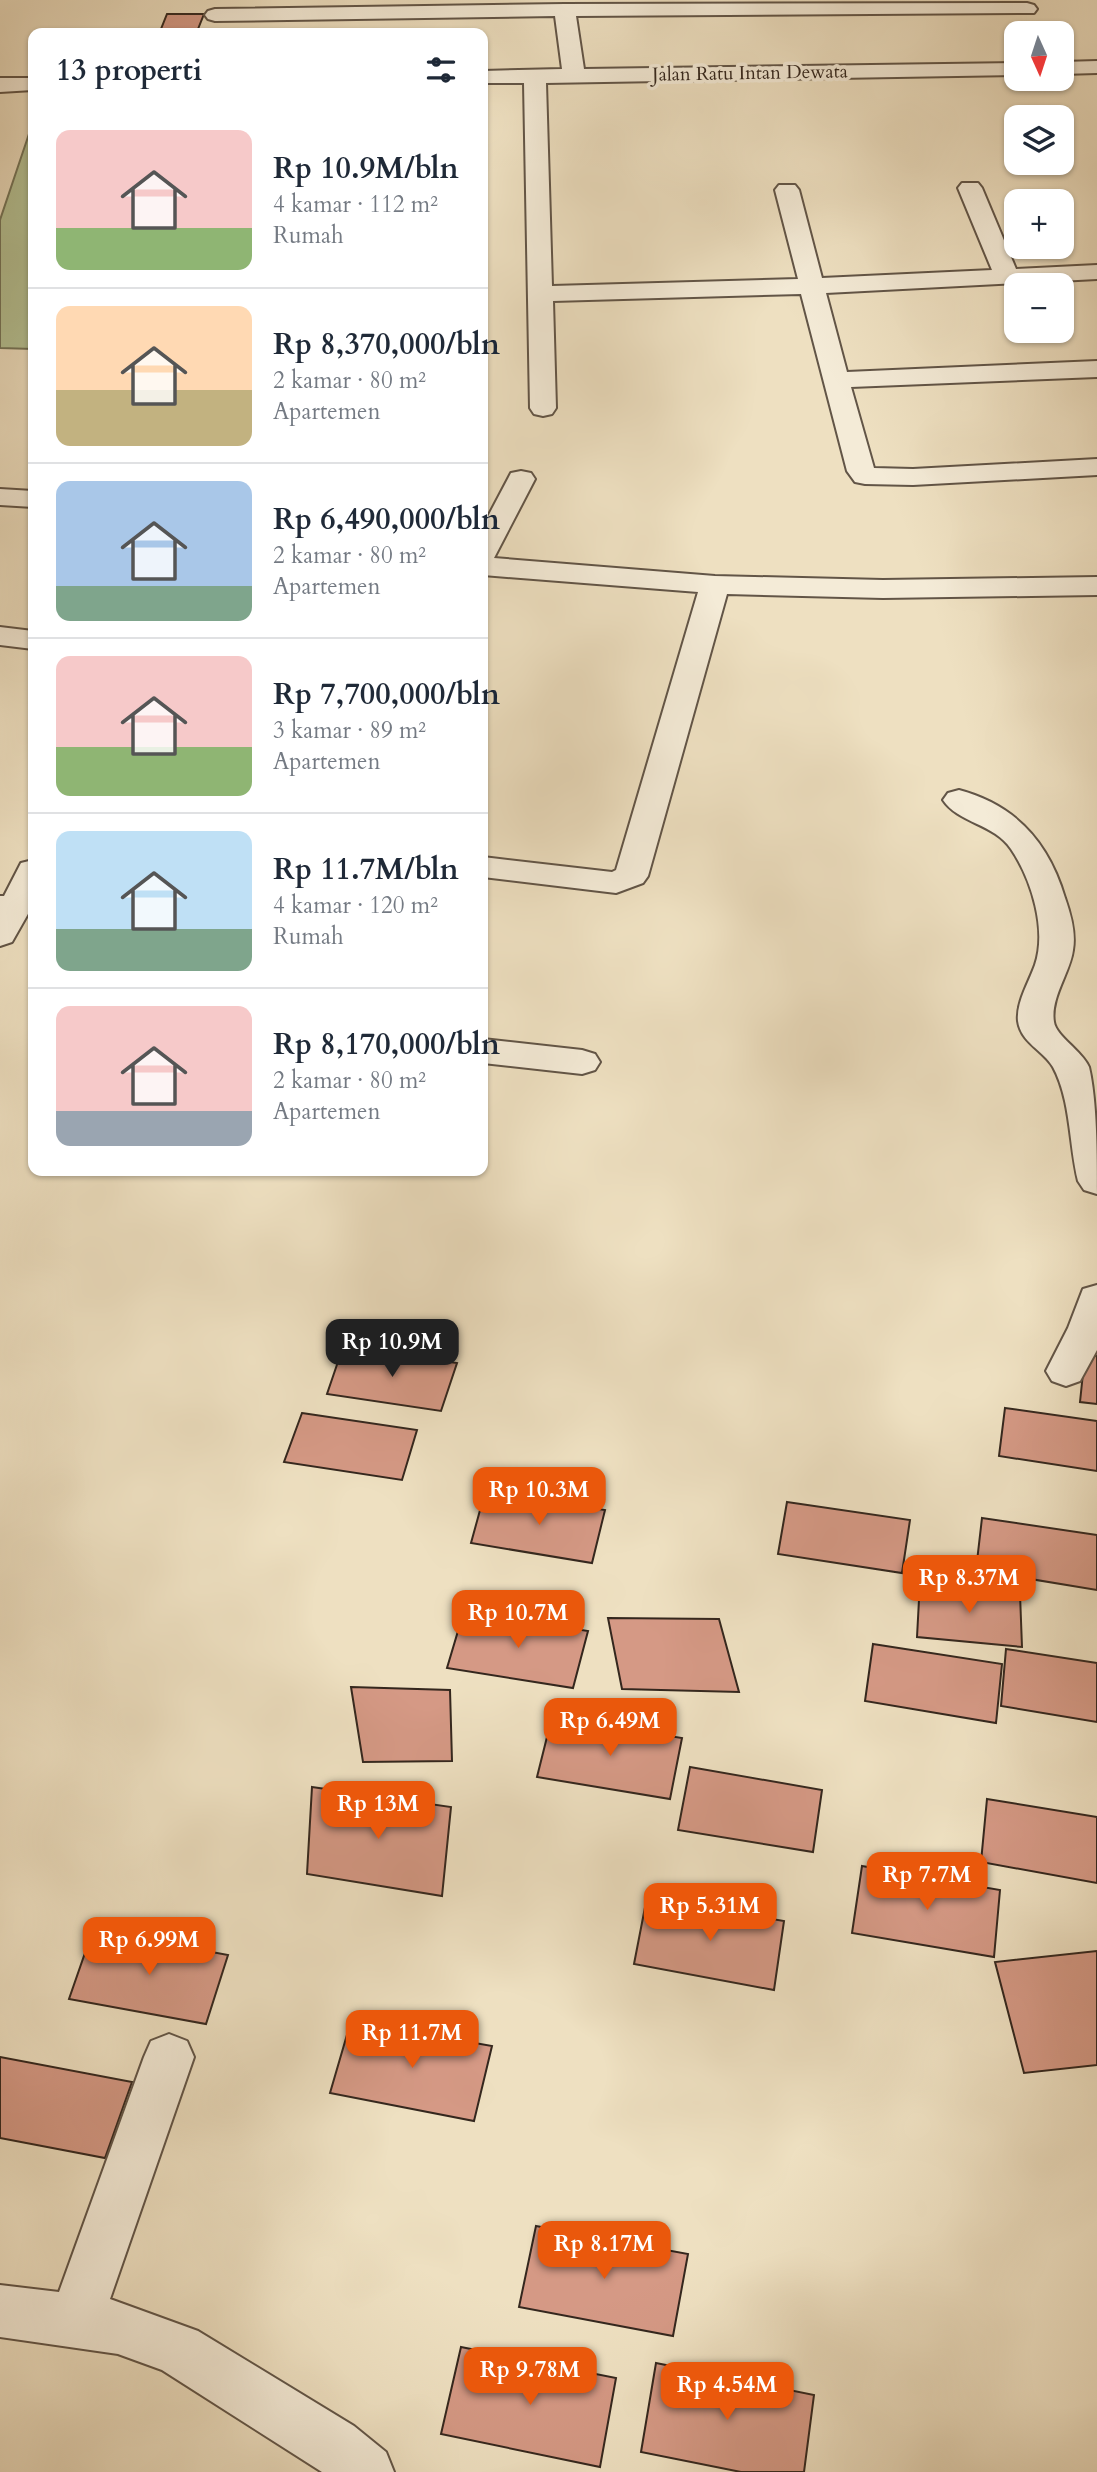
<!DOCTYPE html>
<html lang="id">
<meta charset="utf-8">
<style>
body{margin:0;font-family:Cardo,serif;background:#f2f2f3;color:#1f2937;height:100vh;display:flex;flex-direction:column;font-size:26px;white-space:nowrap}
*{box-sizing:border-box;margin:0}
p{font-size:23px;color:#747a83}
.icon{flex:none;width:38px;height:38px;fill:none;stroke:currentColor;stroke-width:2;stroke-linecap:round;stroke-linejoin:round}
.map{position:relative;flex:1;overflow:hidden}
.side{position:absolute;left:28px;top:28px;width:460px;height:1148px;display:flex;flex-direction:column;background:#fff;border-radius:14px;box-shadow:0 2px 5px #0004}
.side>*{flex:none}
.needle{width:46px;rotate:177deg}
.tools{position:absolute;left:1004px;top:21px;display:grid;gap:14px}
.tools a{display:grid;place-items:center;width:70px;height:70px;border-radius:14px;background:#fff;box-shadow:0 2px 5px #0004;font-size:35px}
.price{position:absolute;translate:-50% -60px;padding:0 16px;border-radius:14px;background:#ea580c;color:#fff;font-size:23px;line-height:46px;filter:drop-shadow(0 2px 4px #0008)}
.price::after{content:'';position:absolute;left:50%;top:42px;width:21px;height:16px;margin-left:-10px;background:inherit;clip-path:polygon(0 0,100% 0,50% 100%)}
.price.active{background:#222;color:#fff}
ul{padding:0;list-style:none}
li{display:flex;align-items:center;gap:21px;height:175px;padding:0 28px}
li+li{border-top:2px solid #e0e1e3}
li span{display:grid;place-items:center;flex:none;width:196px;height:140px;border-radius:14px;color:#555}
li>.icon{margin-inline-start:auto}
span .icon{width:84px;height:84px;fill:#fffc;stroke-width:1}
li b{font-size:30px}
h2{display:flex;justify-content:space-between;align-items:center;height:84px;padding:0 28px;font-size:30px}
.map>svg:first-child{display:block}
</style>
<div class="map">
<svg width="1097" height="2472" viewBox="0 0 1097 2472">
<rect width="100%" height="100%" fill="#eee0c1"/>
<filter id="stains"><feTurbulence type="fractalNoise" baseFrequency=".00286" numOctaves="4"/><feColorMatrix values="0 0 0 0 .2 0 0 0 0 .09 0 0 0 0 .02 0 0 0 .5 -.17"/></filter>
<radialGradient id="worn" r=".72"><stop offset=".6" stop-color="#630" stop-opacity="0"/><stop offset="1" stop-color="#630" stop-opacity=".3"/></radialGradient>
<!-- green -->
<path fill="#b5c396" stroke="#74755a" stroke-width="2" d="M33,122V349L0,348V220Z"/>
<!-- building -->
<path fill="#d59985" stroke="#34271e" stroke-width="2" d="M167,14H204L198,29H161Z
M115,31L194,32L114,33Z
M343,1347L457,1363L441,1411L327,1394Z
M1085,1354L1097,1356V1404L1080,1402Z
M1005,1408L1097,1421V1471L999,1456Z
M302,1413L417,1430L402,1480L284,1462Z
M485,1492L605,1510L592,1563L471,1543Z
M787,1502L910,1520L902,1573L778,1554Z
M982,1518L1097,1535V1590L976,1570Z
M920,1581L1020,1594L1022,1647L917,1637Z
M464,1611L588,1631L573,1688L447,1668Z
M608,1618L719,1619L739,1692L622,1689Z
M873,1644L1002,1664L996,1723L865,1701Z
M1006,1649L1097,1663V1722L1001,1706Z
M351,1687L450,1690L452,1761L363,1762Z
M552,1717L682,1738L670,1799L537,1777Z
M690,1767L822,1790L813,1852L678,1830Z
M312,1787L451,1807L442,1896L307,1874Z
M987,1799L1097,1817V1883L981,1862Z
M862,1866L1000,1890L994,1957L852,1933Z
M647,1897L784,1921L774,1990L634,1964Z
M93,1930L228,1955L206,2024L69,1999Z
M1097,1951V2065L1024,2073L995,1962Z
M351,2021L492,2046L474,2121L330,2093Z
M0,2057L132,2082L105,2158L0,2138Z
M536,2226L688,2254L673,2336L519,2307Z
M461,2347L616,2378L600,2467L441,2434Z
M656,2363L814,2395L804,2472H741L641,2452Z"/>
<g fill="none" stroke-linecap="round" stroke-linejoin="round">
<defs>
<path id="minor" d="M1027,3L1034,5L1037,9L1034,13L576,16L584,69L1017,63V75L546,83L552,286L798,279L775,190L779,185H795L799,190L822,278L992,270L958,188L962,183H978L982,188L1016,269L1097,265V279L826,293L847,372L1097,361V377L851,387L874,468L913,469L1097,459V475L913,485L865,484L855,482L847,471L801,294L553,301L556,408L552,414L543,416L534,414L530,408L524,83H483V71L562,69L555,16L215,21L208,19L205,15L208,11L215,9L565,4Z
M1097,61V73L1062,74V62Z
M0,78H33V90L0,92Z
M521,471L531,473L535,479L494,558L715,576L883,580L1097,577V595L883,598L727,594L648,876L643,883L616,893L483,877V857L612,872L616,870L698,592L483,575V526L511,473Z
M0,489L33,491V507L0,505Z
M0,627L33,631V649L0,645Z
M959,790C1016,805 1049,843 1065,898C1071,915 1076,933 1073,950C1070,973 1050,998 1054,1022C1056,1036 1082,1051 1089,1067C1097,1101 1097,1156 1097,1194L1084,1190L1078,1181C1069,1145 1071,1100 1053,1067C1043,1050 1021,1043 1018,1021C1016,1003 1029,982 1035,965C1047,930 1032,880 1011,849C995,824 958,823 943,800L948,793Z
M33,860V905L12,942L0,946V896H4L21,863Z
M483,1039L582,1050L595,1054L600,1062L595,1070L582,1074L483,1063Z
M1097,1285V1350L1080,1381L1066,1386L1052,1381L1046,1371L1068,1328L1083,1289Z
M169,2034L187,2041L194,2057L110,2299L198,2331L354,2426L386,2452L394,2472H322L162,2370L118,2354L0,2337V2285L59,2292L144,2057L151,2041Z"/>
</defs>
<!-- minor casing -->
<use href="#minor" stroke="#625547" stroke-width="4"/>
<!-- minor -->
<use href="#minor" fill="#f4ebd7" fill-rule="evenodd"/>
</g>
<g text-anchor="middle" stroke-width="7" stroke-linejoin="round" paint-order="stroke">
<!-- far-street labels -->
<g font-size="19" fill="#34271e" stroke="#f4ebd7">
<text transform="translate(750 72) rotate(-1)" y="7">Jalan Ratu Intan Dewata</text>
</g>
</g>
<rect width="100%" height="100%" filter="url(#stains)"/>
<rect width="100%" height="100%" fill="url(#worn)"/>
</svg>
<div class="tools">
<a><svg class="needle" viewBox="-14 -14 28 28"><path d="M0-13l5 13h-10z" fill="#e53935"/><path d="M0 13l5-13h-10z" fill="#747a83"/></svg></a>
<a><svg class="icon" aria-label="layers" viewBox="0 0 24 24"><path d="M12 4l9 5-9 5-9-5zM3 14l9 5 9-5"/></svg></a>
<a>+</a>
<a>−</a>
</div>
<b class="price active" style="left:392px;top:1379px">Rp 10.9M</b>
<b class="price" style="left:539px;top:1527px">Rp 10.3M</b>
<b class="price" style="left:969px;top:1615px">Rp 8.37M</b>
<b class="price" style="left:518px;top:1650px">Rp 10.7M</b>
<b class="price" style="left:610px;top:1758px">Rp 6.49M</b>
<b class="price" style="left:378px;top:1841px">Rp 13M</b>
<b class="price" style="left:927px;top:1912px">Rp 7.7M</b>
<b class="price" style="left:710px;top:1943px">Rp 5.31M</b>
<b class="price" style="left:149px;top:1977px">Rp 6.99M</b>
<b class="price" style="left:412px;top:2070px">Rp 11.7M</b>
<b class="price" style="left:604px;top:2281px">Rp 8.17M</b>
<b class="price" style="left:530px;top:2407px">Rp 9.78M</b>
<b class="price" style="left:727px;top:2422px">Rp 4.54M</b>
<section class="side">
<h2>13 properti<svg class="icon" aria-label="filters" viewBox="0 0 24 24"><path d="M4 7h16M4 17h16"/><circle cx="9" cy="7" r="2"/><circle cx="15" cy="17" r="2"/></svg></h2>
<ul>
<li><span style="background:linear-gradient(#f6c9c9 70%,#8fb573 0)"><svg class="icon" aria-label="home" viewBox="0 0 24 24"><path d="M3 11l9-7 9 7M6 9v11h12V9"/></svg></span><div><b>Rp 10.9M/bln</b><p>4 kamar · 112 m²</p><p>Rumah</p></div></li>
<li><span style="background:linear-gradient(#ffd9b3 60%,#c2b280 0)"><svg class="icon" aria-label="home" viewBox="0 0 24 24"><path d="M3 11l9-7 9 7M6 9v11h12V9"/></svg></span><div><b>Rp 8,370,000/bln</b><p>2 kamar · 80 m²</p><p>Apartemen</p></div></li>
<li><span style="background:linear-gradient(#a9c7e8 75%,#7fa58c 0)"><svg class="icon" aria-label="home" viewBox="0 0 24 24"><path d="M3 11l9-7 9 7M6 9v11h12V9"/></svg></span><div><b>Rp 6,490,000/bln</b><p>2 kamar · 80 m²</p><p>Apartemen</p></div></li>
<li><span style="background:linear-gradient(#f6c9c9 65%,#8fb573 0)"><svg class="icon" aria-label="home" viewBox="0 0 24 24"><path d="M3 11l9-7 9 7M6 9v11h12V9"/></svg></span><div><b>Rp 7,700,000/bln</b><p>3 kamar · 89 m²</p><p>Apartemen</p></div></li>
<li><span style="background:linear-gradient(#bfe0f5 70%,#7fa58c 0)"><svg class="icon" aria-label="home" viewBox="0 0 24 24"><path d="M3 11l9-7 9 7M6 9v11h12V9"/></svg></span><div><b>Rp 11.7M/bln</b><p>4 kamar · 120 m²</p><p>Rumah</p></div></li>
<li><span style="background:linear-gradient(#f6c9c9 75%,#9aa5b1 0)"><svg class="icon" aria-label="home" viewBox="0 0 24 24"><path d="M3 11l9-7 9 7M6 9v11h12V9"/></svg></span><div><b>Rp 8,170,000/bln</b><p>2 kamar · 80 m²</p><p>Apartemen</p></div></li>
</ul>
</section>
</div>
